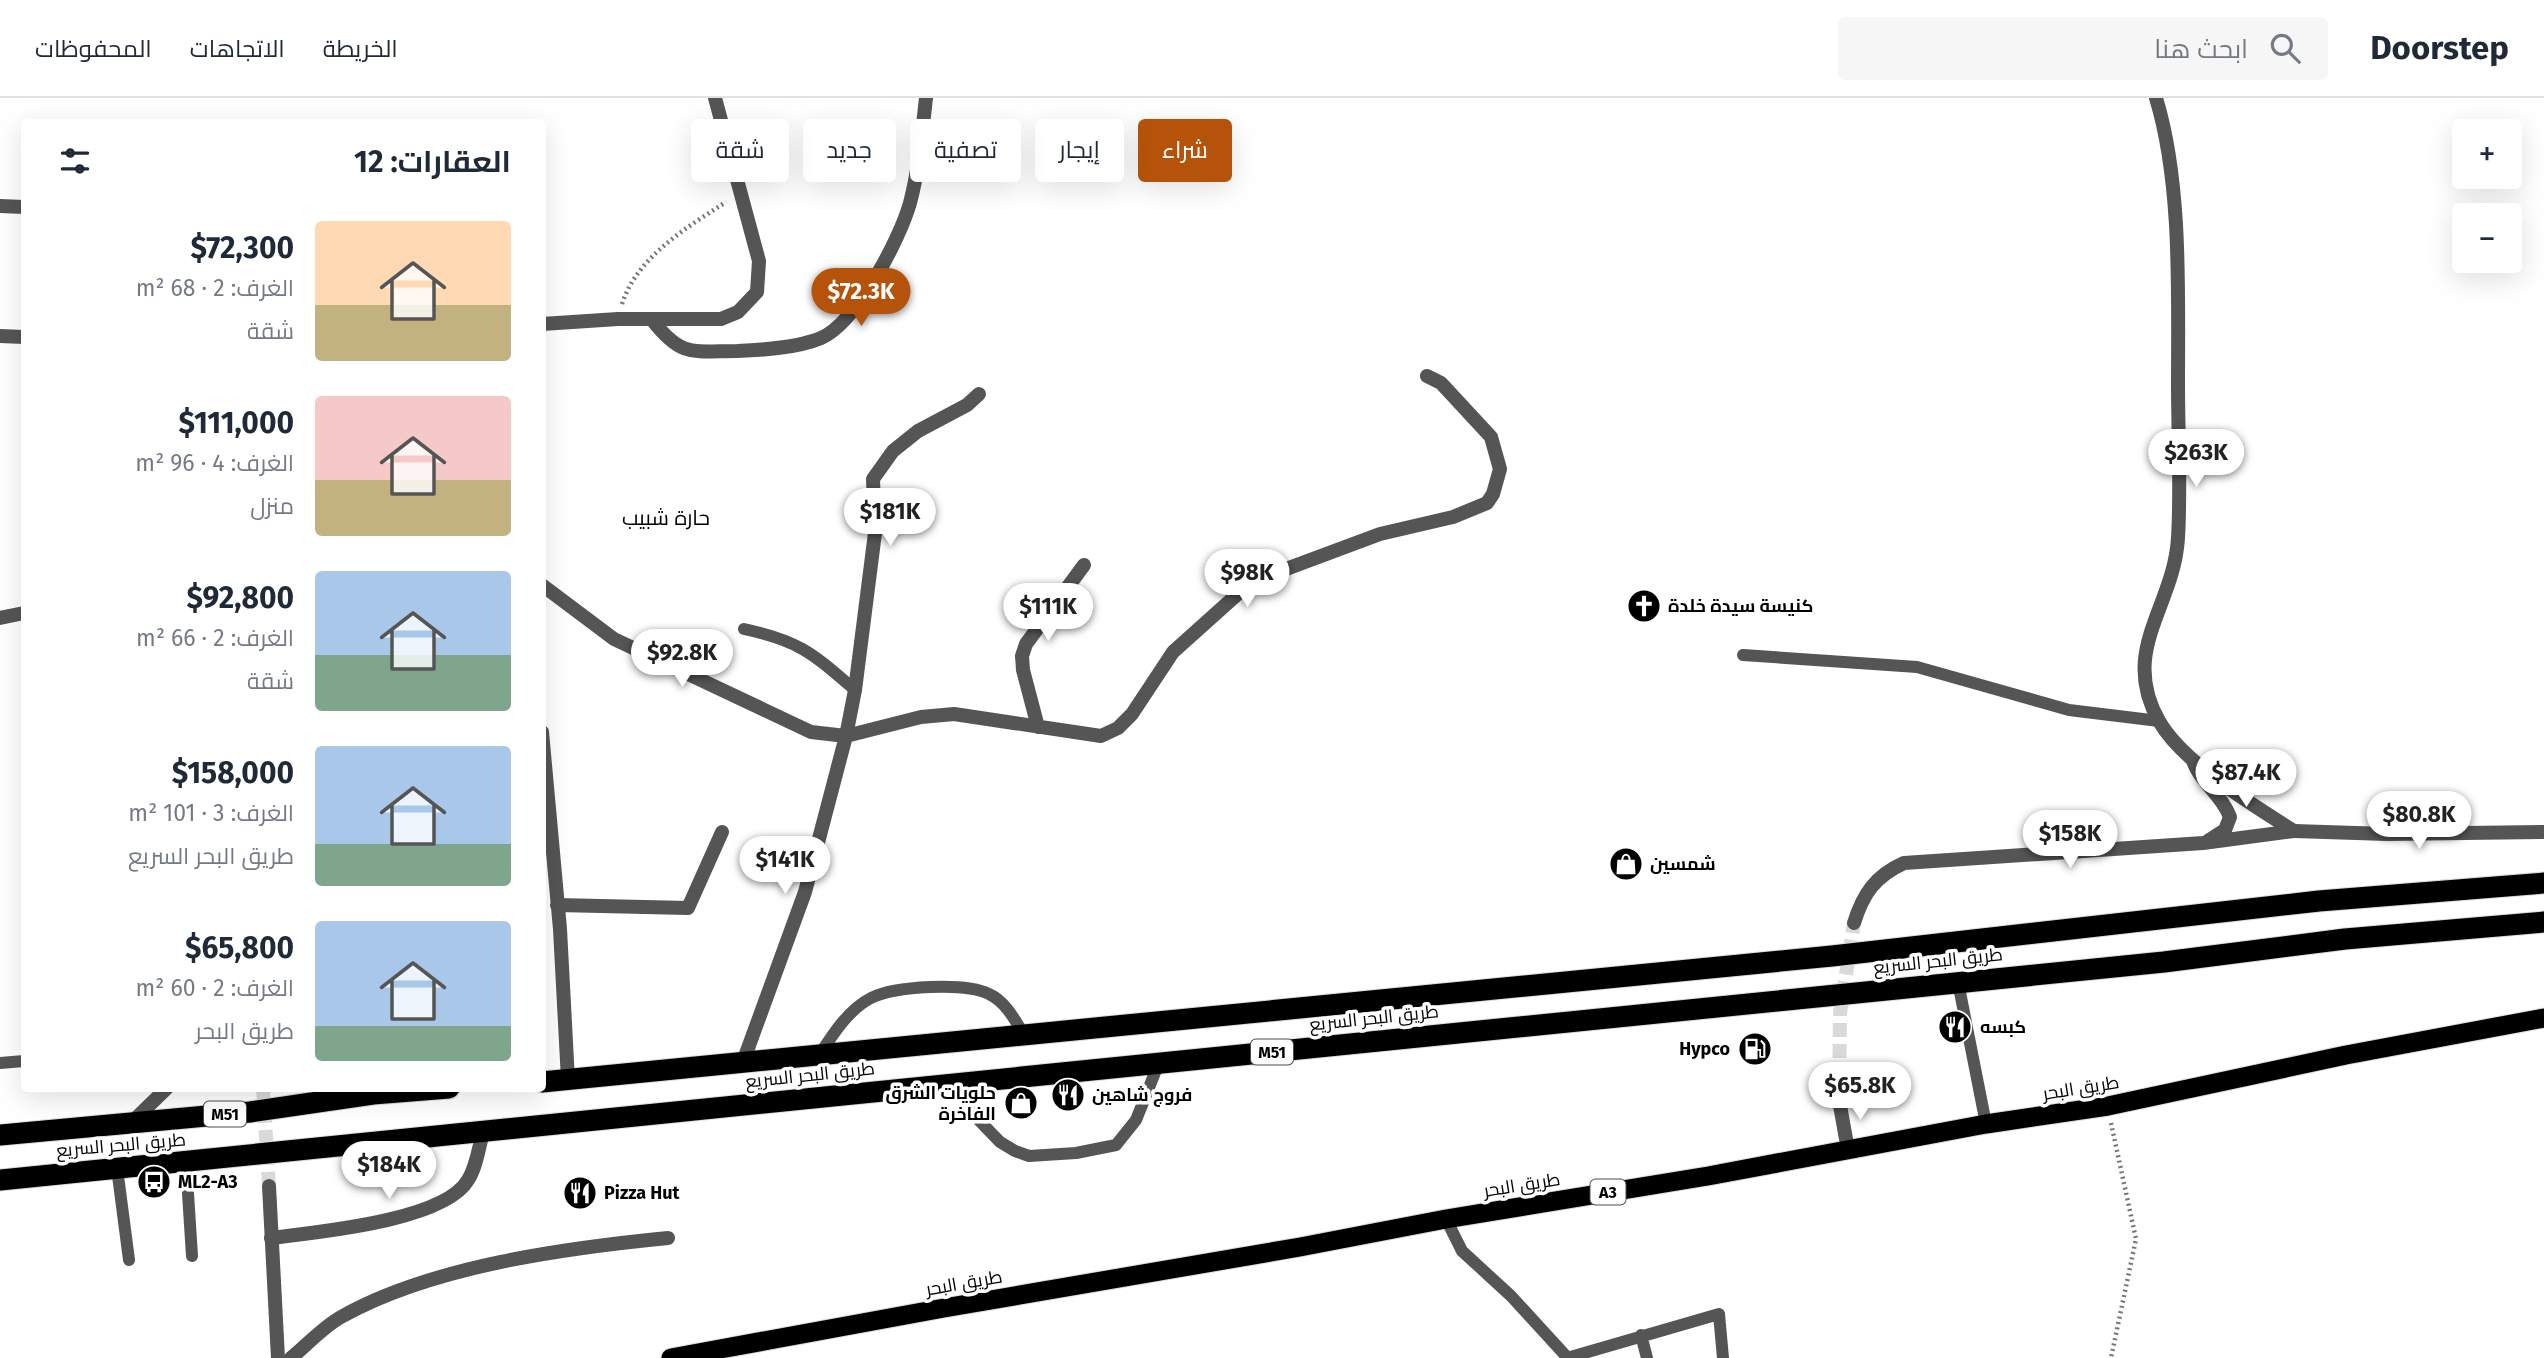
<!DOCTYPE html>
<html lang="ar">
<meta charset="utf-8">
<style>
body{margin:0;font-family:"Fira Sans",Cairo,sans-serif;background:#f6f6f7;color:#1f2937;direction:rtl;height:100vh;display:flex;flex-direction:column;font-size:26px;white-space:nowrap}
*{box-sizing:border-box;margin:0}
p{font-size:23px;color:#747a83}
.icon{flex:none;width:38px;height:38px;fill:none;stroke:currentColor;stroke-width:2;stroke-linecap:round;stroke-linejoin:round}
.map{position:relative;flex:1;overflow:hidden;direction:ltr}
.side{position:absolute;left:21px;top:21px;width:525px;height:973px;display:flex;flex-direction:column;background:#fff;border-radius:7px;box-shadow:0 7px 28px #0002;direction:rtl}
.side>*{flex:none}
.hud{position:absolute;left:567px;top:21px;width:665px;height:63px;direction:rtl;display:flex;gap:14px}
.tools{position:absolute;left:2452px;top:21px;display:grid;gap:14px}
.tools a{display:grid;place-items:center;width:70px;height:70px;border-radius:7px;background:#fff;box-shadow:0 7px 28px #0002;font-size:35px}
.price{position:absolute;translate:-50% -60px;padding:0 16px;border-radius:24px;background:#fff;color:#222;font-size:23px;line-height:46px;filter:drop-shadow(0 2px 4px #0008)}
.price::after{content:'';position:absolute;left:50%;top:42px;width:21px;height:16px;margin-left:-10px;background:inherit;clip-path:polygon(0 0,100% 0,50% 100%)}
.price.selected{background:#b45309;color:#fff}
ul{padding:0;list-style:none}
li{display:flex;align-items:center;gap:21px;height:175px;padding:0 35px}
li span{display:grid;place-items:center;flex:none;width:196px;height:140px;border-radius:7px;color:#555}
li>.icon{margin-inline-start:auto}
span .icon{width:84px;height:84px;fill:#fffc;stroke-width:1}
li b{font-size:30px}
h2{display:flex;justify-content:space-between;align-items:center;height:84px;padding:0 35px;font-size:30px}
.tag{padding:0 24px;border-radius:7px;background:#fff;box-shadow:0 7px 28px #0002;font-size:24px;line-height:63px}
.tag.selected{background:#b45309;color:#fff}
header{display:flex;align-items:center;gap:42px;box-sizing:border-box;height:98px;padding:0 35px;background:#fff;border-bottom:2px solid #e0e1e3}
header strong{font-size:33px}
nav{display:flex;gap:38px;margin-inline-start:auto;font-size:24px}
.search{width:490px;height:63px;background:#f6f6f7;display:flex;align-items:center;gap:18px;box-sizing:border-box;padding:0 24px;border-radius:7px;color:#747a83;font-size:26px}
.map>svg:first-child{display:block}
</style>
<header>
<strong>Doorstep</strong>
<div class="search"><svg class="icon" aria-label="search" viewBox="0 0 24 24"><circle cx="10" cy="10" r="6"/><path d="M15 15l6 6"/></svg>ابحث هنا</div>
<nav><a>الخريطة</a><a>الاتجاهات</a><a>المحفوظات</a></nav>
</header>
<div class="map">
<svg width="2544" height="1260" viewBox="0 0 2544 1260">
<rect width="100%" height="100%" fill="#fff"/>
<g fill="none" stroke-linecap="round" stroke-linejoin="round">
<!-- tertiary-tunnel -->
<path stroke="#d9d9d9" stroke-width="14" stroke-dasharray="14 7" stroke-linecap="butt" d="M263,990L269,1088
M1839,1002L1840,915L1854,825"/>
<defs>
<path id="trunk" d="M671,1260L944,1210L1300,1149L1446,1121L1708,1078L1986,1026L2108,1008L2346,957L2544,920"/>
<path id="motorway" d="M542,984L1832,858L2319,803L2544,785
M0,1037L250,1014L373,996L449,990
M0,1082L2164,864L2345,841L2544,824"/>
</defs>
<!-- trunk casing -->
<use href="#trunk" stroke="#dbdbdb" stroke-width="21"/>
<!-- motorway casing -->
<use href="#motorway" stroke="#dbdbdb" stroke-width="23"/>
<!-- path -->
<path stroke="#777" stroke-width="4.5" stroke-dasharray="2 3.5" stroke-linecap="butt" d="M622,206C637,159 686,130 726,104
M2111,1025L2136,1141L2111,1260"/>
<!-- service -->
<path stroke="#555" stroke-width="12" d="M744,531C800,543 812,555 855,592
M1743,557L1917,569L2069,612L2159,623
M1958,884L1986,1026
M820,956C833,936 849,911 871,900C895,888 965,884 989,896C1006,904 1015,922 1024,937
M0,965L24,963
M965,983L972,1015L1000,1044L1015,1053L1029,1058L1076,1055L1116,1047L1136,1022L1158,967
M186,1064L192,1158
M117,1070L129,1162
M1446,1121L1462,1153L1511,1198L1566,1258
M1641,1237L1647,1260
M1567,1260L1719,1216L1723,1260"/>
<!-- minor -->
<path stroke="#555" stroke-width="14" d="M0,108L24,109
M653,223C682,260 693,253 737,253C763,252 797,250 821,240C856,225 900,141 910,105C919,71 922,35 926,0
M542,226L618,221H721L738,214L757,194L759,163L715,0
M0,238L24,239
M542,487L614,541L811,634L846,638L921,619L954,616L1101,638L1118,630L1132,616L1173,554L1251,484L1380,436L1453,419L1487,405L1493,396L1500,371L1491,339L1441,285L1427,278
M1038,629L1023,572L1022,558L1026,546L1084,467
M542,634L560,831L568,982
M2294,733L2387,736L2544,734
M557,807L688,810L722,734
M743,964L805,794L846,638L855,592L875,435L873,381L893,353L918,333L967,307L979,296
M132,1024L167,990
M271,1140C317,1134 444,1123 468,1082C477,1068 479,1047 484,1031
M291,1260C307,1247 323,1229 341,1219C431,1168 566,1150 668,1140"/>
<!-- tertiary -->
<path stroke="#555" stroke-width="14" d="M2156,0C2182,85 2178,197 2178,285C2178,336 2181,389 2178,440C2174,509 2119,552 2159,623C2183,665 2253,707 2294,733
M0,520L24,515
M2193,663C2201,685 2222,697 2230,719L2225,732L2208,743
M1854,825C1863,796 1875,778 1904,765L2203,745L2294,733
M1839,1002L1848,1052
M269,1088L278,1260"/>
<!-- trunk -->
<use href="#trunk" stroke="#000" stroke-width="19"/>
<!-- motorway -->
<use href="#motorway" stroke="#000" stroke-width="21"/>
</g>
<!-- icons -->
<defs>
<symbol id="church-disc" viewBox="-11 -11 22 22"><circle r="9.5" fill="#000" stroke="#fff"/><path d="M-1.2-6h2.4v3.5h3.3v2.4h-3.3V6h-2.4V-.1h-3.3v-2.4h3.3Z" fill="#fff"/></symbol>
<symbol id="shop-disc" viewBox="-11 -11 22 22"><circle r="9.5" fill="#000" stroke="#fff"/><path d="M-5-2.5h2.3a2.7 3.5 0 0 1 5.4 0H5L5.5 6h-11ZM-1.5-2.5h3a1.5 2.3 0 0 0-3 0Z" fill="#fff"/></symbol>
<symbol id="restaurant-disc" viewBox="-11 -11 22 22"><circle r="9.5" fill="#000" stroke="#fff"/><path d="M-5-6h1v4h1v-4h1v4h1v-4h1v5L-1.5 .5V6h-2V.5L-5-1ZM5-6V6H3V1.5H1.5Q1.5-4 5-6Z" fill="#fff"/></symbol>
<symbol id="fuel-disc" viewBox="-11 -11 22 22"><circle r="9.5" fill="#000" stroke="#fff"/><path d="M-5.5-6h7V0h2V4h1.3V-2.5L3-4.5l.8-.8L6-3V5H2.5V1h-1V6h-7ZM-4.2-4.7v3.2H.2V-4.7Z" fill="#fff"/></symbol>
<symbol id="bus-disc" viewBox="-11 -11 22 22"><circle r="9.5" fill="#000" stroke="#fff"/><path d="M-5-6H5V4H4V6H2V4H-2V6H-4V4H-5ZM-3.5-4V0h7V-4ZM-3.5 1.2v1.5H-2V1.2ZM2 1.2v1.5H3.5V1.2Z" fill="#fff"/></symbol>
</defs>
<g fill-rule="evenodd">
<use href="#church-disc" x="1625" y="489" width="38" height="38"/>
<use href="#shop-disc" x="1607" y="747" width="38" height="38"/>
<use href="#restaurant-disc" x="1936" y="910" width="38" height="38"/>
<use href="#fuel-disc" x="1736" y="932" width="38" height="38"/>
<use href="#restaurant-disc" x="1049" y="978" width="38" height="38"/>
<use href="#shop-disc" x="1002" y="986" width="38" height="38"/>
<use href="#bus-disc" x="135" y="1065" width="38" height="38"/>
<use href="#restaurant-disc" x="561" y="1076" width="38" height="38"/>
</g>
<g text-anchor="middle" stroke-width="7" stroke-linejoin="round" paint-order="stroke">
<!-- shield labels -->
<g fill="#fff" stroke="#4c4c4c" stroke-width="2">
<rect x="1251" y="941.5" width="42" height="25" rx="5"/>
<rect x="204" y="1003.5" width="42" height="25" rx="5"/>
<rect x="1590.5" y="1081.5" width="35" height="25" rx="5"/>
</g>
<g font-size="16" font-weight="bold" fill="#000">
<text x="1272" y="960">M51</text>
<text x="225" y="1022">M51</text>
<text x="1608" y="1100">A3</text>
</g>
<!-- poi labels -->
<g font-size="18" font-weight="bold" fill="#000" stroke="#fff" text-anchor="start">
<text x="1668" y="514">كنيسة سيدة خلدة</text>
<text x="1650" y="772">شمسين</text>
<text x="1980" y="935">كبسه</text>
<text x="1730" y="957" text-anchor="end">Hypco</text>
<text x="996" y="1001" text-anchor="end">حلويات الشرق<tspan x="996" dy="21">الفاخرة</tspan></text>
<text x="1092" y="1003">فروج شاهين</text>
<text x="178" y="1090">ML2-A3</text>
<text x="604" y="1101">Pizza Hut</text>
</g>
<!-- street labels -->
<g font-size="18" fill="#000" stroke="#fff">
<text transform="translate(1938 863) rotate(-6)" y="6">طريق البحر السريع</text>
<text transform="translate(1374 920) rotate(-6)" y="6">طريق البحر السريع</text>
<text transform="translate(810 977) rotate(-6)" y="6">طريق البحر السريع</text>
<text transform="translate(2081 990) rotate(-9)" y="6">طريق البحر</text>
<text transform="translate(121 1047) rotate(-5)" y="6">طريق البحر السريع</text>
<text transform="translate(1522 1087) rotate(-9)" y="6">طريق البحر</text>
<text transform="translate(964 1185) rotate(-10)" y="6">طريق البحر</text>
</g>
<!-- quarter labels -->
<g font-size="21" fill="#000" stroke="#fff">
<text x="666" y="427">حارة شبيب</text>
</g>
</g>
</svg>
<div class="tools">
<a>+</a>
<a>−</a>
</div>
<b class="price selected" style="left:861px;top:230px">$72.3K</b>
<b class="price" style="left:2196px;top:391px">$263K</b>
<b class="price" style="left:890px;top:450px">$181K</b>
<b class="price" style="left:1247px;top:511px">$98K</b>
<b class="price" style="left:1048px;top:545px">$111K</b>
<b class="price" style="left:682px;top:591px">$92.8K</b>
<b class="price" style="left:2246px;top:711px">$87.4K</b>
<b class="price" style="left:2419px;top:753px">$80.8K</b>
<b class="price" style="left:2070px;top:772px">$158K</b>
<b class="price" style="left:785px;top:798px">$141K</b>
<b class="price" style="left:1860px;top:1024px">$65.8K</b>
<b class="price" style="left:389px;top:1103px">$184K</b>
<div class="hud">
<a class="tag selected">شراء</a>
<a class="tag">إيجار</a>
<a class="tag">تصفية</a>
<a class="tag">جديد</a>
<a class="tag">شقة</a>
</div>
<section class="side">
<h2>العقارات: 12<svg class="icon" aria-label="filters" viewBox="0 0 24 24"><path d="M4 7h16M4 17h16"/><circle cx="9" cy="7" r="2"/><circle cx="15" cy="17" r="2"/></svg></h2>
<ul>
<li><span style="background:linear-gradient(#ffd9b3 60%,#c2b280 0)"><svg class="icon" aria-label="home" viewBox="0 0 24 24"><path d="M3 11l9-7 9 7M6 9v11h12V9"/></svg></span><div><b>$72,300</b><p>الغرف: 2 · 68 m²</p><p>شقة</p></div></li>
<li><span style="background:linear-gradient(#f6c9c9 60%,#c2b280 0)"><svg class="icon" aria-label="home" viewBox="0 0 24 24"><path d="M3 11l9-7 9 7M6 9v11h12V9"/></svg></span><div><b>$111,000</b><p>الغرف: 4 · 96 m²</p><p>منزل</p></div></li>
<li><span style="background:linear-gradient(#a9c7e8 60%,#7fa58c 0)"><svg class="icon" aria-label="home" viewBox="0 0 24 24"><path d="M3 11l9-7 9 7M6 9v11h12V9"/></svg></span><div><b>$92,800</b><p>الغرف: 2 · 66 m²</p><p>شقة</p></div></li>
<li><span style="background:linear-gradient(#a9c7e8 70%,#7fa58c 0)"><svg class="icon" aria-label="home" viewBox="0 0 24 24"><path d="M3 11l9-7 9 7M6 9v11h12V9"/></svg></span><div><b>$158,000</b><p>الغرف: 3 · 101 m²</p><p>طريق البحر السريع</p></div></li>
<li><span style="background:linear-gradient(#a9c7e8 75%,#7fa58c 0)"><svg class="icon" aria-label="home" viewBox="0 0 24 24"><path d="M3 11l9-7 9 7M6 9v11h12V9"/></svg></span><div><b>$65,800</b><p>الغرف: 2 · 60 m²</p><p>طريق البحر</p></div></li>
</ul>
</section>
</div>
